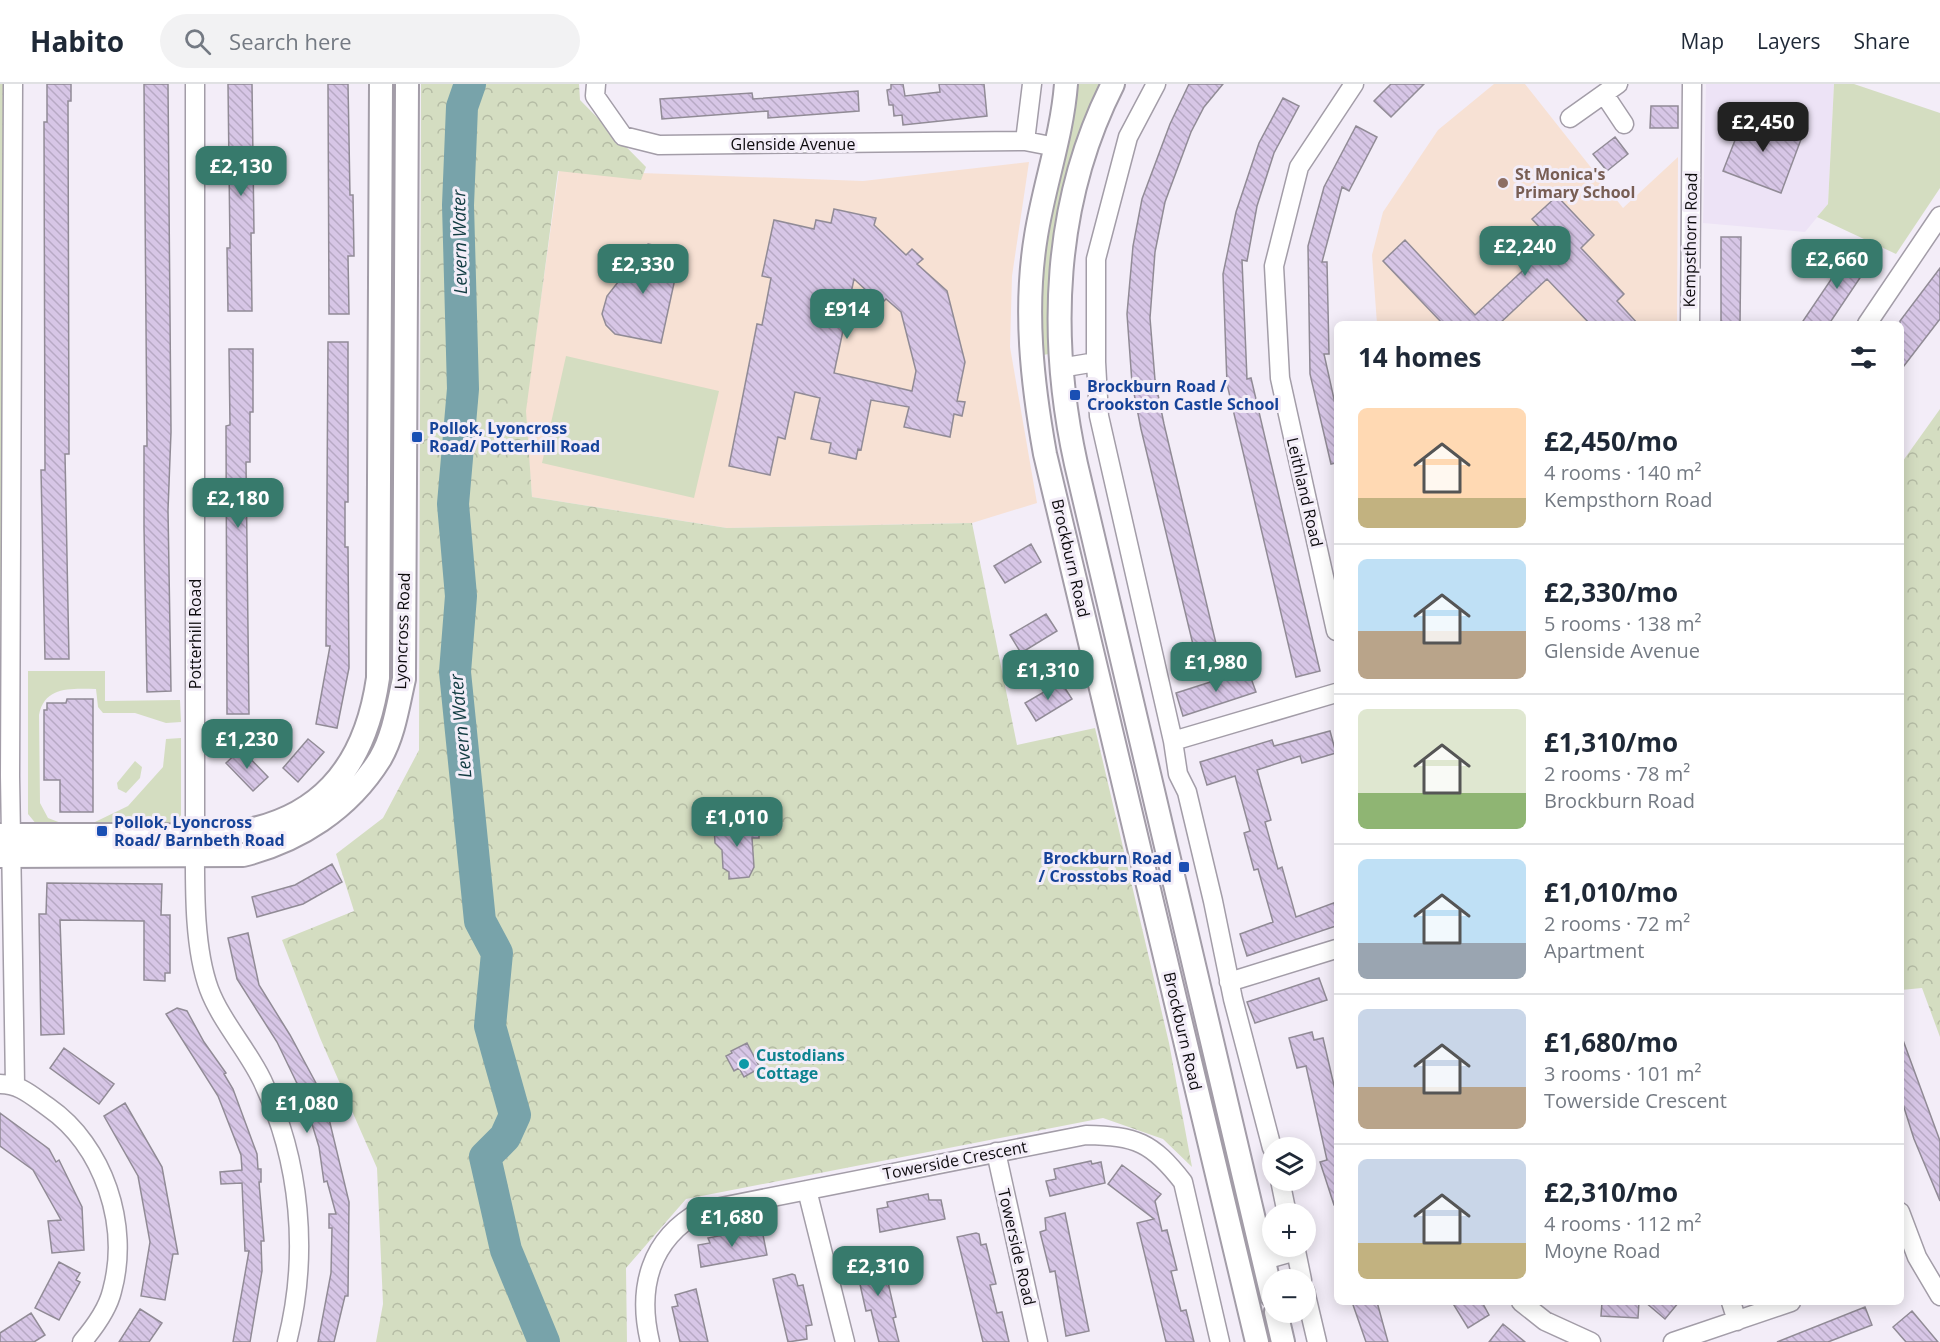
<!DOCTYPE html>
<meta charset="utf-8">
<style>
body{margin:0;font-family:"Open Sans",sans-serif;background:#f2f2f3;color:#1f2937;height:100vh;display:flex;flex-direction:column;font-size:22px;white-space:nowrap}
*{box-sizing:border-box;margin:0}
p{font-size:20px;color:#747a83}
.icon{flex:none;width:33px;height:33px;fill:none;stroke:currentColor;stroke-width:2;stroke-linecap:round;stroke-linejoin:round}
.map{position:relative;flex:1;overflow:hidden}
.side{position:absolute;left:1334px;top:237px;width:570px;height:984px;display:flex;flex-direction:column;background:#fff;border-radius:9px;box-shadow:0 3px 15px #0003}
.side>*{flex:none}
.fabs{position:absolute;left:1262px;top:1053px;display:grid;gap:12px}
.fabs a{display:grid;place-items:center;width:54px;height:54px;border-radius:50%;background:#fff;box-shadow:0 3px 15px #0003;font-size:30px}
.price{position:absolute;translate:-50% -51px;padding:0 14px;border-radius:12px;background:#377a6c;color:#fff;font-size:20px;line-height:39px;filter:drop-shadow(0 2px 3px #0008)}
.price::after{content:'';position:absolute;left:50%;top:36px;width:18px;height:14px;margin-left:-9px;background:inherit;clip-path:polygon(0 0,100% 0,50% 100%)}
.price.current{background:#222;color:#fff}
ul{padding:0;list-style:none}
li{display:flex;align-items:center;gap:18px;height:150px;padding:0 24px}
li+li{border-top:2px solid #e0e1e3}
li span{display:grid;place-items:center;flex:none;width:168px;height:120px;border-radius:9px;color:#555}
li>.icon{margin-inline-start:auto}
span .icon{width:72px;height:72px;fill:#fffc;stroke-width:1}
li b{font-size:26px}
h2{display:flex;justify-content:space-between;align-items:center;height:72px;padding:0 24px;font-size:26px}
header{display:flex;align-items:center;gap:36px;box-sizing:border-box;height:84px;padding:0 30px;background:#fff;border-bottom:2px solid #e0e1e3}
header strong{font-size:28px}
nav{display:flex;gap:33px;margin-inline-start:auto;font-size:21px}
.search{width:420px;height:54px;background:#f2f2f3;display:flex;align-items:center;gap:15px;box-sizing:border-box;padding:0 21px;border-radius:33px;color:#747a83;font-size:22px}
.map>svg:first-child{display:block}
</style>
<header>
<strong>Habito</strong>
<div class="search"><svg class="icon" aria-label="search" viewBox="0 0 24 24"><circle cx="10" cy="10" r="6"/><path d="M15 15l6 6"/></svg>Search here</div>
<nav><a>Map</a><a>Layers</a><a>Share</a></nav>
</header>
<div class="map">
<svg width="1940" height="1258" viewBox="0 0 1940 1258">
<defs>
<pattern id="forest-firs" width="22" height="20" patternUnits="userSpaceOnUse" patternTransform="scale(1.5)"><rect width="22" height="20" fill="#d4ddc1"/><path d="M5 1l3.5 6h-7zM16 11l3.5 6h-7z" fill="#b5bca5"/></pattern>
<pattern id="park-crowns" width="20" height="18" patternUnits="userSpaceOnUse" patternTransform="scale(1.5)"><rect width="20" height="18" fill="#d4ddc1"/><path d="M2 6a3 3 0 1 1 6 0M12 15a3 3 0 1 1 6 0" fill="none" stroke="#b5bca5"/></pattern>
<pattern id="building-back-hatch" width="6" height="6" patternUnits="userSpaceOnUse" patternTransform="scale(1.5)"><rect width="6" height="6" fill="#d7c6e6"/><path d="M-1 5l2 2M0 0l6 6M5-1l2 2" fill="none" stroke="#b7a9c4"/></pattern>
</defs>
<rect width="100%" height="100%" fill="#f3edf8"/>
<!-- built -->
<path fill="#ede3f6" d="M1706,0H1834L1828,120L1805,148L1703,139Z"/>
<!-- education -->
<path fill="#f7e1d4" d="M1494,0H1525L1623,124L1678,73L1677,240H1377L1372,171L1383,128L1438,46Z
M1029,78L1012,192L1010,263L1037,419L972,439L727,444L532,413L525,327L559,86L863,97Z"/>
<!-- green -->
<path fill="#d4ddc1" d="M389,0H397L395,237H390Z
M1075,0H1100C1059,84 1047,177 1049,270L1043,271C1034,180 1059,89 1075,0Z
M1834,0H1854L1940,29V104L1896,170L1817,133L1828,120Z
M392,253L395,254L396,385H390V254Z
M566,272L719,307L694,414L542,379Z
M389,391H396L395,611L366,684L265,760H204L242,758L262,753L369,661L384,628L390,592Z
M28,587H105V617L180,616L181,638L166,639L135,629H103L98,623L96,605C73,605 45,601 39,631L40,719L48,734L61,739L95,738L128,722L163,683L166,655L181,654V731L177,738L171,741H37L28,730Z
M135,677L142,683L140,694L126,709L118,705L117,699Z"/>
<!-- forest -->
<path fill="url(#forest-firs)" d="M0,0H5L0,652Z"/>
<!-- park -->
<path fill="url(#park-crowns)" d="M421,0H579L580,16L646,83L641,96L558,87L526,327L532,413L727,444L972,439L1017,661L1095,644L1169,959L1192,1083L1163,1055L1103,1034L686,1115L626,1184L627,1258H376L383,1220L377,1084L320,954L282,856L354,827L336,770L383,734L419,666Z
M1940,325V953L1922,904L1901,906L1900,381Z"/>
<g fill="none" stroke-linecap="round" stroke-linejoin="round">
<!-- river -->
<path stroke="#78a3aa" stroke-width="32" d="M470,0L462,23L458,121L463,305L453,420L461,512L455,588L480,837L497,869L490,942L515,1031L505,1053L485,1073L506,1166L544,1258"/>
</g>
<!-- building -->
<path fill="url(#building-back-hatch)" stroke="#918b96" stroke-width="1.5" fill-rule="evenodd" d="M47,0H71V17H68L69,370H65L69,575H45L41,386H45L44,38H47Z
M144,0H168L171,348L168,426L171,607L147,608L144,443V362H147Z
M228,0H252L254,149H251L252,227H228L227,164H230Z
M328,0H348L350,111H353L354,172H348L349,230H329Z
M891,0H903L905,12L940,8L939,0H984L987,32L903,41L902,31L894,32L893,21H889L887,6L891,5Z
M1189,0H1223L1204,23L1191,48L1165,118L1155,168L1150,234L1155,296L1164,340L1218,568L1196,573L1141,345L1132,299L1127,230L1133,162L1142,115L1170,40Z
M1391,0H1424L1391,33L1374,17Z
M858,7L859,27L768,34V27L662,35L660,15L752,9L753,15Z
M1283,14L1299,22L1274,69L1257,122L1247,177L1242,176L1247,295L1251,294L1320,587L1296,593L1227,300L1223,190L1236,128L1259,59Z
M1651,22H1678V44H1650Z
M1746,28L1803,50L1781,109L1723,87Z
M1356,42L1377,53L1349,107L1342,103L1322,178H1327L1329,270H1324L1336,324V379L1331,380L1310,290L1308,162L1324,103Z
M1615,53L1628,70L1607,87L1593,70Z
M1557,112L1594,151L1581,164L1624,210L1617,217L1638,240H1590L1547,195L1499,240H1443L1383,177L1405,156L1475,231L1532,178L1524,171L1546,150L1532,135Z
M834,125L876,134L874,141L906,171L912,165L923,175L917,180L947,207L965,278L957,317L965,318L962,332L954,330L950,353L904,343L909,323L871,316L861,366L858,365L856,375L829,369L831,359L811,355L820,314L795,308L785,355L778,353L770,391L729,382L757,240L762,241L771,194L762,192L774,136L814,145L816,136L831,139ZM854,195L881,220L886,215L901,228L916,287L912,307L834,289Z
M1721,153H1741L1740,240H1721Z
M648,160L681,167L661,259L615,250L606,241L602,230L607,212Z
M1851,166L1870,179L1829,240H1801Z
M1940,184V235L1900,287V237Z
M328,258H348V418H345V463H348L349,584L337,644L316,640L330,562H326Z
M229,265H253V328H250V378H246L249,630H227L226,342L230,341Z
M1031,460L1041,478L1005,499L994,482Z
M1046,530L1057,547L1021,569L1010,551Z
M1248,586L1256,608L1183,632L1176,609Z
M1061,598L1072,615L1036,637L1025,619Z
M67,615H93V728H60V696H44V626H47V619H66Z
M1330,647L1336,669L1302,679L1300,672L1257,686L1271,736L1265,738L1278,785L1282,783L1296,833L1336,818V842L1247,872L1240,850L1273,838L1258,785L1254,786L1244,749L1250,747L1235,692L1207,701L1200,678L1272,656L1274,662Z
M308,655L324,668L298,698L283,684Z
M241,665L268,693L253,707L226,679Z
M759,739V754H752L754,783L749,793L729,795V788L723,784L722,766L715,759L714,742Z
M332,780L342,798L303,820L257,833L252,813L295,801Z
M47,799L162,800L161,831H170V889H165V897L144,896V837L60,836L64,950L41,951L39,830H46Z
M248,849L259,901L290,951L324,1014L349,1118L348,1212H345L334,1258H318L331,1189L332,1144H329V1130H336L327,1097L324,1098L319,1063L304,1014L277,958L237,895L228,854Z
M1319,894L1327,916L1255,939L1247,918Z
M177,924L187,927L204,958L226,989L224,990L233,1005L257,1070L258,1085H261V1098H259L264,1157H261L262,1187L250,1258H233L249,1167H245L242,1099L221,1100L220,1088L242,1086L241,1071L218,1012L166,930Z
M1312,948L1314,956L1323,954L1336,1010V1121H1334L1320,1078L1327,1076L1306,982L1297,984L1289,954Z
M1900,948L1940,1057V1117L1914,1055L1900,1011Z
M747,959L760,984L744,993L739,984L734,987L726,972L732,969L731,967Z
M64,964L114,1000L99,1020L50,984Z
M125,1019L162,1083L178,1170H173L165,1216L141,1212L150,1158L138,1092L104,1032Z
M0,1029L49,1065L56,1078L59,1076L82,1123L84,1166L52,1169L48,1137L61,1136L33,1086L0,1062Z
M1091,1077L1092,1080L1101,1078L1105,1099L1050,1112L1046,1097L1056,1095L1054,1085Z
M1122,1081L1161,1110L1155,1117L1162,1147L1167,1146L1177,1186L1171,1187L1181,1227L1186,1226L1194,1258H1166L1137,1139L1154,1135L1108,1100Z
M928,1110L929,1116H941L945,1135L880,1148L877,1125L888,1123L887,1118Z
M1065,1129L1089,1247L1066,1252L1055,1187L1050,1188L1040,1148L1046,1146L1045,1134Z
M749,1146L750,1152L763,1151L767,1171L701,1183L698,1161L710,1159L708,1154Z
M976,1149L979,1150L981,1161L986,1160L996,1200L990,1201L997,1229L1002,1228L1009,1258H983L957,1153Z
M881,1168L896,1233L893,1234L899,1258H879L871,1226L866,1227L857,1187L863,1185L862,1173Z
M59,1178L80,1189L76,1196L80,1198L59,1236L35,1224Z
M792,1190L795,1191L798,1202L803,1201L812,1241L806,1242L807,1255L788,1258L773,1195Z
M696,1205L708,1258H680L672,1223L678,1222L675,1211Z
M1352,1218H1377L1388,1258H1366Z
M1452,1218H1482L1489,1231L1468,1244Z
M1602,1218H1639L1638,1234L1601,1232Z
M1645,1218H1679L1665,1235Z
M1865,1223L1872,1241L1828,1258H1777Z
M140,1225L162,1239L149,1258H119Z
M1912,1227L1938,1258H1906L1893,1243Z
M31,1229L45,1251L34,1258H0V1249Z
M1503,1240L1525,1258H1489Z"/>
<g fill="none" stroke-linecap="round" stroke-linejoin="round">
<defs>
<path id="minor" d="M13,0L10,692L15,1000
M195,0V751C195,798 193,861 209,905C221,937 247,965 262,996C301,1077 309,1172 287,1258
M596,0L595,12L623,52L659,61L1025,57L1056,63
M1156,0L1128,53L1096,175V278L1099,332L1173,657L1178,690L1187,708L1213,817L1233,915L1272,1064
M1604,10L1624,40
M1570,34L1618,0
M1025,57L1032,0
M1690,240L1692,0
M1867,240L1940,132
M1060,284L1096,278
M1336,547L1280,294L1274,182L1299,83L1354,0
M1173,657L1336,609
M1229,898L1336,865
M0,1000C20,1000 32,1012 48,1023C104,1062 130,1141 112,1207C108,1224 93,1245 82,1258
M996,1068L1038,1258
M1280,1096L1287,1130
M807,1106L845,1258
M1900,1128L1917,1173L1940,1212
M1295,1162L1302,1196
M1264,1176L1296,1167
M1305,1207L1317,1258
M1521,1218L1545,1237L1591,1258
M1731,1218L1737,1237
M650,1258C637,1204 650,1155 701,1127L1086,1051C1136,1052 1152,1058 1183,1098L1220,1258
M1673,1258L1791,1218"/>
<path id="tertiary" d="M1066,0C1062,52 1044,101 1036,152C1024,225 1032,298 1045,370L1257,1258
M1113,0C1053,118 1048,253 1076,380L1272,1212
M0,751C47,751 94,751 141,751C169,751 196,753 223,750C318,741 365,684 378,594L381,0
M0,772L243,771C299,757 349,725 380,675C394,651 398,621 404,595L407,0
M1276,1228L1283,1258"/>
</defs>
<!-- minor casing -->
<use href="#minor" stroke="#a39da8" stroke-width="21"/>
<!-- tertiary casing -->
<use href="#tertiary" stroke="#a39da8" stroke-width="26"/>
<!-- minor -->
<use href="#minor" stroke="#fff" stroke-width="18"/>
<!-- tertiary -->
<use href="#tertiary" stroke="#fff" stroke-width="22"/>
</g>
<!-- markers -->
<circle fill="#8d6e63" stroke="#f3edf8" stroke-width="2" cx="1503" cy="99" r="6"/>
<g fill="#1a4fb4" stroke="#f3edf8" stroke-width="2">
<rect x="1069" y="305" width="12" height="12" rx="3"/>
<rect x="411" y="347" width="12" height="12" rx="3"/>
<rect x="96" y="741" width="12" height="12" rx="3"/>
<rect x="1178" y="777" width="12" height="12" rx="3"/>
</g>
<circle fill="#0f9aa8" stroke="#f3edf8" stroke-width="2" cx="744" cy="980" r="6"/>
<g text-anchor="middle" stroke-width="6" stroke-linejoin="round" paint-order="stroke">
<!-- street labels -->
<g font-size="16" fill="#0d0b0e" stroke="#f3edf8">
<text x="793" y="66">Glenside Avenue</text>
<text transform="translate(1690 156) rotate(-89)" y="6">Kempsthorn Road</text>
<text transform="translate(1305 408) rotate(77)" y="6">Leithland Road</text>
<text transform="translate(1071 474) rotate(77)" y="6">Brockburn Road</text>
<text transform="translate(402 547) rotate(-88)" y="6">Lyoncross Road</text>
<text transform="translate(195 550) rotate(-90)" y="6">Potterhill Road</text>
<text transform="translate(1183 947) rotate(77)" y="6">Brockburn Road</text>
<text transform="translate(955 1076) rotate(-11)" y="6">Towerside Crescent</text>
<text transform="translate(1017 1163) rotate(77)" y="6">Towerside Road</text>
</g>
<!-- education labels -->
<g font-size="16" font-weight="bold" fill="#785e54" stroke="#f3edf8" text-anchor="start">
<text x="1515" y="96">St Monica's<tspan x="1515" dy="18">Primary School</tspan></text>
</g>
<!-- transit labels -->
<g font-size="16" font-weight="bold" fill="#164399" stroke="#f3edf8" text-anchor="start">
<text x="1087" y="308">Brockburn Road /<tspan x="1087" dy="18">Crookston Castle School</tspan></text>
<text x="429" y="350">Pollok, Lyoncross<tspan x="429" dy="18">Road/ Potterhill Road</tspan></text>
<text x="114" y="744">Pollok, Lyoncross<tspan x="114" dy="18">Road/ Barnbeth Road</tspan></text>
<text x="1172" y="780" text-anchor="end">Brockburn Road<tspan x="1172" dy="18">/ Crosstobs Road</tspan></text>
</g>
<!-- culture labels -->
<g font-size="16" font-weight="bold" fill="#0d838f" stroke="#f3edf8" text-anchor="start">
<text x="756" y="977">Custodians<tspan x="756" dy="18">Cottage</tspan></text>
</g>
<!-- water labels -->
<g font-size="18" font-style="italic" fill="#113b41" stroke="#f3edf8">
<text transform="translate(460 158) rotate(-91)" y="6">Levern Water</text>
<text transform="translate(461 642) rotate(-95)" y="6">Levern Water</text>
</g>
</g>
</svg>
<div class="fabs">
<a><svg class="icon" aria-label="layers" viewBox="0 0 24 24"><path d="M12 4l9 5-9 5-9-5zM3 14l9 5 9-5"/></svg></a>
<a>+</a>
<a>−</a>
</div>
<b class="price current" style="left:1763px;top:69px">£2,450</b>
<b class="price" style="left:241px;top:113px">£2,130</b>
<b class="price" style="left:1525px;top:193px">£2,240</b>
<b class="price" style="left:1837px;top:206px">£2,660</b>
<b class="price" style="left:643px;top:211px">£2,330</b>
<b class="price" style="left:847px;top:256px">£914</b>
<b class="price" style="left:238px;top:445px">£2,180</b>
<b class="price" style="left:1216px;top:609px">£1,980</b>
<b class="price" style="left:1048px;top:617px">£1,310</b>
<b class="price" style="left:247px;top:686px">£1,230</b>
<b class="price" style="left:737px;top:764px">£1,010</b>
<b class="price" style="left:307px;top:1050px">£1,080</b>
<b class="price" style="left:732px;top:1164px">£1,680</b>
<b class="price" style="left:878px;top:1213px">£2,310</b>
<section class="side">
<h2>14 homes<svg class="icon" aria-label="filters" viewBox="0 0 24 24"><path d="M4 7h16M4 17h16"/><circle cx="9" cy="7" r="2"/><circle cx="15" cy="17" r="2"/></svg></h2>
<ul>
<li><span style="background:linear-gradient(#ffd9b3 75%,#c2b280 0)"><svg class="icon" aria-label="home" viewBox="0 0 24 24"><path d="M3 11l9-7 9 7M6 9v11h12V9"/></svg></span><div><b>£2,450/mo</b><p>4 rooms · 140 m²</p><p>Kempsthorn Road</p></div></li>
<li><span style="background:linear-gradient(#bfe0f5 60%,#b9a48a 0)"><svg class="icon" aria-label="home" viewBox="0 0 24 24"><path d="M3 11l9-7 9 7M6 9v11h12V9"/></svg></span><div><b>£2,330/mo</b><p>5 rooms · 138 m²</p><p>Glenside Avenue</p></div></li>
<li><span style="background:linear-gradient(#dfe7d0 70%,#8fb573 0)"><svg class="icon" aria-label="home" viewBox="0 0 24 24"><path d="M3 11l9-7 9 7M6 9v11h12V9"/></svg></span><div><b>£1,310/mo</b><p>2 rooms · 78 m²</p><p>Brockburn Road</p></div></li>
<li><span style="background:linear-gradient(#bfe0f5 70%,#9aa5b1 0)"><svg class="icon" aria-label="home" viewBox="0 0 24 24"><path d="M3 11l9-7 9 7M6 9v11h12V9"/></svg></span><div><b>£1,010/mo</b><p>2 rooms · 72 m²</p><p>Apartment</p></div></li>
<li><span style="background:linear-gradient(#c9d6e8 65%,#b9a48a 0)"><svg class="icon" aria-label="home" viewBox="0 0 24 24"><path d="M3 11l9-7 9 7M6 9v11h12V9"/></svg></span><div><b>£1,680/mo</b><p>3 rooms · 101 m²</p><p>Towerside Crescent</p></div></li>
<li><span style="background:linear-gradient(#c9d6e8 70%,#c2b280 0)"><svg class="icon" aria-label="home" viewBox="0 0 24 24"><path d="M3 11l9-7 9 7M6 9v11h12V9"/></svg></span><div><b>£2,310/mo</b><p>4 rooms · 112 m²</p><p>Moyne Road</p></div></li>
</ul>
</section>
</div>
